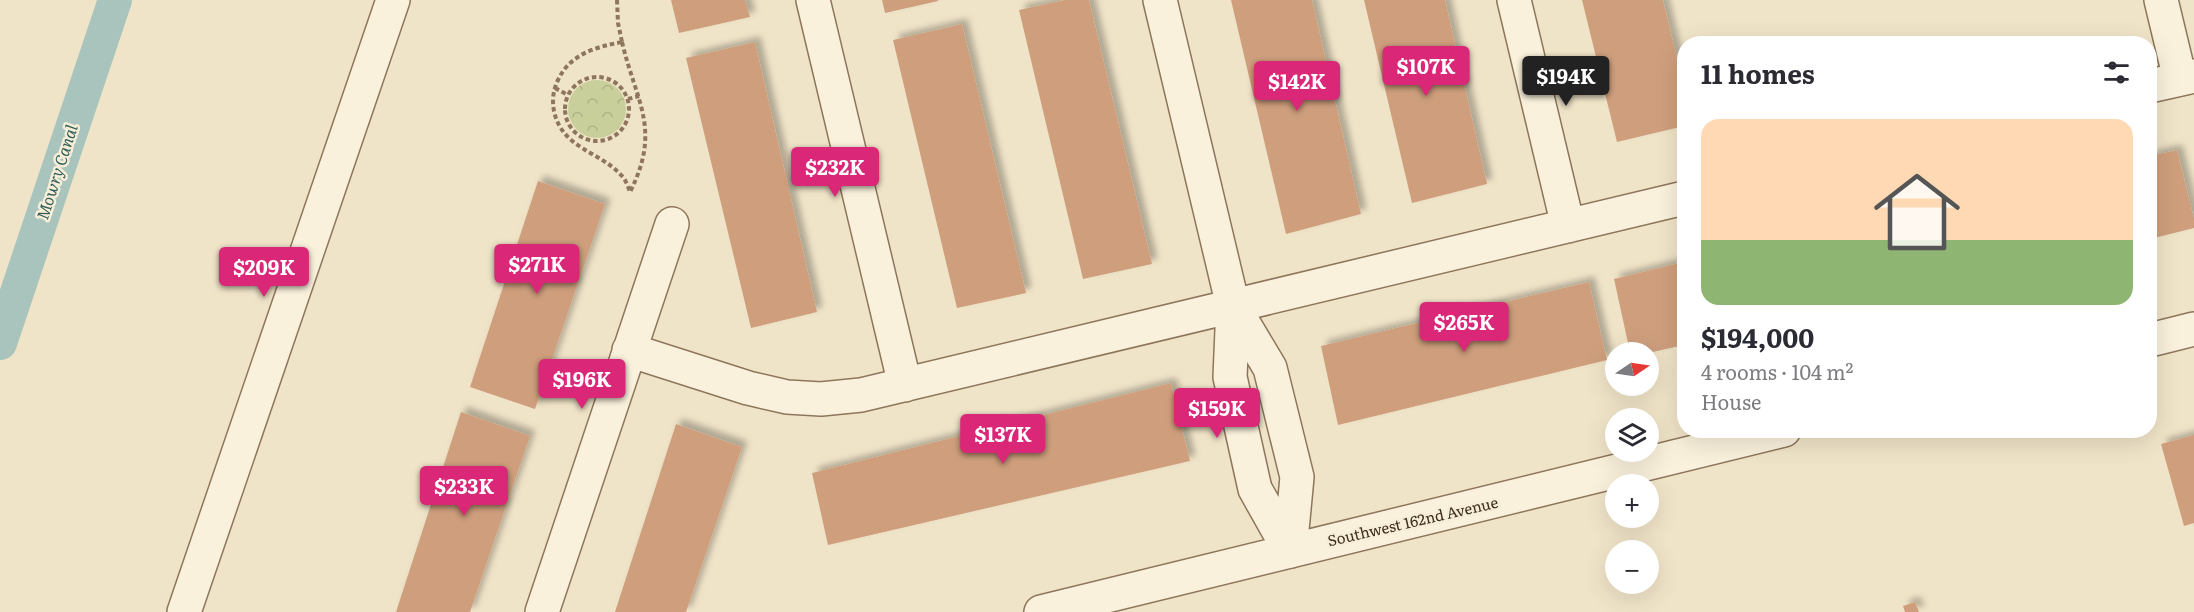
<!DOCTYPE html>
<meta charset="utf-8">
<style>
body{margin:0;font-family:Literata,serif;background:#f7f7f7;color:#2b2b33;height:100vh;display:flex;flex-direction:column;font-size:22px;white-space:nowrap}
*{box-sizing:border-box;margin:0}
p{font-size:20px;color:#7c7c81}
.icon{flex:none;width:33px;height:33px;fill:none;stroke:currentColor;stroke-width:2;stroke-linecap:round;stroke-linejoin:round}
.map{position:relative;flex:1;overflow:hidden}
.panel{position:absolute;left:1677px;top:36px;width:480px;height:402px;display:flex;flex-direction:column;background:#fff;border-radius:24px;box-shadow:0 6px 24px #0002}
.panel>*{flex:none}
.needle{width:39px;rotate:77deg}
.controls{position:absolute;left:1605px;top:342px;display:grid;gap:12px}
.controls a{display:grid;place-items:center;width:54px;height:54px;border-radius:50%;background:#fff;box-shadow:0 6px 24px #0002;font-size:30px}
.price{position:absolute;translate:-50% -51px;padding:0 14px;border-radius:6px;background:#db2777;color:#fff;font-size:20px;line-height:39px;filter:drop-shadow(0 2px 3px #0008)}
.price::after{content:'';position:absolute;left:50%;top:36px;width:18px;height:14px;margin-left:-9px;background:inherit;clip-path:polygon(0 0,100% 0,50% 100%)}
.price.active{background:#222;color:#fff}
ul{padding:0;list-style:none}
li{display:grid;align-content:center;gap:12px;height:318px;padding:0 24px}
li+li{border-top:2px solid #e1e1e2}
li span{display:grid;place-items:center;height:186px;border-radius:18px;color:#555}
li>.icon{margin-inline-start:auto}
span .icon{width:108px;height:108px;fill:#fffc;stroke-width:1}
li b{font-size:26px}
h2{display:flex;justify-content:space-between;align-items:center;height:72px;padding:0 24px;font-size:26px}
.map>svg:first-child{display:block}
</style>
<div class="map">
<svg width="2194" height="612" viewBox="0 0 2194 612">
<defs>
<pattern id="forest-crowns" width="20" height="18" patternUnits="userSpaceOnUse" patternTransform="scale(1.5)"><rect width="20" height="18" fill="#c9cf9b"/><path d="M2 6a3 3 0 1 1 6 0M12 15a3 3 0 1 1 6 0" fill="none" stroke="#aeb285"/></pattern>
<filter id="shadow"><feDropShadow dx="5.5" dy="-5.5" stdDeviation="3" flood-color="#0004"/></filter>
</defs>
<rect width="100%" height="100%" fill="#f0e4c8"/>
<!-- forest -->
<path fill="url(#forest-crowns)" d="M568 109a29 29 0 1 1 58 0a29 29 0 1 1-58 0Z"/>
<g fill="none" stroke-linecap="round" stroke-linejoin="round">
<!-- canal -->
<path stroke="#a9c4bc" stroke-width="34" d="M0,343L115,0"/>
</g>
<!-- building -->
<path fill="#cf9f7d" filter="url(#shadow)" d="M671,0H745L750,17L679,33Z
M882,0H938V1L885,13Z
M1065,0H1089L1152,264L1083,279L1019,10Z
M1231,0H1312L1361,214L1286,234Z
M1364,0H1445L1487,184L1412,203Z
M1582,0H1663L1684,88V126L1617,142Z
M962,24L1026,293L957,308L893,40Z
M755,42L817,312L751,328L686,58Z
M2177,150L2194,219V228L2150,239V156Z
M538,181L605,204L535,409L470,387Z
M1684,262V345L1648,353L1630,352L1614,279Z
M1589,282L1607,360L1338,425L1321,346Z
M1171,383L1190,461L828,545L812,473Z
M461,412L530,436L470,612H396Z
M676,424L742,447L686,612H615Z
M2194,435V523L2184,526L2161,444Z
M1915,602L1919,612H1905L1903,606Z"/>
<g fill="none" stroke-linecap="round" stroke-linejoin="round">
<defs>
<path id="minor" d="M813,0L905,385
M1160,0L1233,306L1230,377L1255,489L1290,551
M1514,0L1568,226
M2161,0L2180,79
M2150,86L2194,76
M1233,306L1270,368L1297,477L1290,551
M629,350L748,388L787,397L821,399L861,395L1684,198
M184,612L393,0
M542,612L672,224"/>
<path id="tertiary" d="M2150,340L2194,329
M1041,612L1784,430"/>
</defs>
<!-- minor casing -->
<use href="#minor" stroke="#8d765c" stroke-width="36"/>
<!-- tertiary casing -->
<use href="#tertiary" stroke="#8d765c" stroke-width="36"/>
<!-- path -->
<path stroke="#8d765c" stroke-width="4" stroke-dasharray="4.5 3" stroke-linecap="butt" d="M617,0L618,23L622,42
M622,42C636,102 662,129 630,192C628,187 626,180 622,176C600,151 562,149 554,111C552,101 553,90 558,80C570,54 596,47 622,42Z
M565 109a32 32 0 1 1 64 0a32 32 0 1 1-64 0Z
M555,88L568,95
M628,99L639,96"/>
<!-- minor -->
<use href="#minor" stroke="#faf1dc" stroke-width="33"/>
<!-- tertiary -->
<use href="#tertiary" stroke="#faf1dc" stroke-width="33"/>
</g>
<g text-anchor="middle" stroke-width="5" stroke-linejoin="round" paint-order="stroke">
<!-- street labels -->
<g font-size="15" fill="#3d2e20" stroke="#f7eed8">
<text transform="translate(1413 522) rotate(-13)" y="5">Southwest 162nd Avenue</text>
</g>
<!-- water labels -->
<g font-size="16" font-style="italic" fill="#2f5d5a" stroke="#f7eed8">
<text transform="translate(57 172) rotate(-72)" y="6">Mowry Canal</text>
</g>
</g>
</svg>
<div class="controls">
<a><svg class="needle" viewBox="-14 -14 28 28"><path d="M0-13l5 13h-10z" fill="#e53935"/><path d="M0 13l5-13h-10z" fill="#7c7c81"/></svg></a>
<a><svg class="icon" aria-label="layers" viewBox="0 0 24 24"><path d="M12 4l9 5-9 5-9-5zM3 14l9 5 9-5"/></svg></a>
<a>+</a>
<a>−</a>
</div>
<b class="price" style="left:1426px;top:97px">$107K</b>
<b class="price active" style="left:1566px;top:107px">$194K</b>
<b class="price" style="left:1297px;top:112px">$142K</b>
<b class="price" style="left:835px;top:198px">$232K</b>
<b class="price" style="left:537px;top:295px">$271K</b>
<b class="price" style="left:264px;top:298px">$209K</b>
<b class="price" style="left:1464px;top:353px">$265K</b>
<b class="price" style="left:582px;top:410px">$196K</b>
<b class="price" style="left:1217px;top:439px">$159K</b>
<b class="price" style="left:1003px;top:465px">$137K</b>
<b class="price" style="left:464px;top:517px">$233K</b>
<section class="panel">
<h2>11 homes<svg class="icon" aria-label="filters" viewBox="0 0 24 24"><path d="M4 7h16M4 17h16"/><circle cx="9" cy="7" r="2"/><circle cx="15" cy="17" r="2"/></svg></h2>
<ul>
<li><span style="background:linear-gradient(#ffd9b3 65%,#8fb573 0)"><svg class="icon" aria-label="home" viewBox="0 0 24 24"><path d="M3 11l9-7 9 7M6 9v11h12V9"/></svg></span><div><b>$194,000</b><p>4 rooms · 104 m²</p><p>House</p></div></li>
</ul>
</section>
</div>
